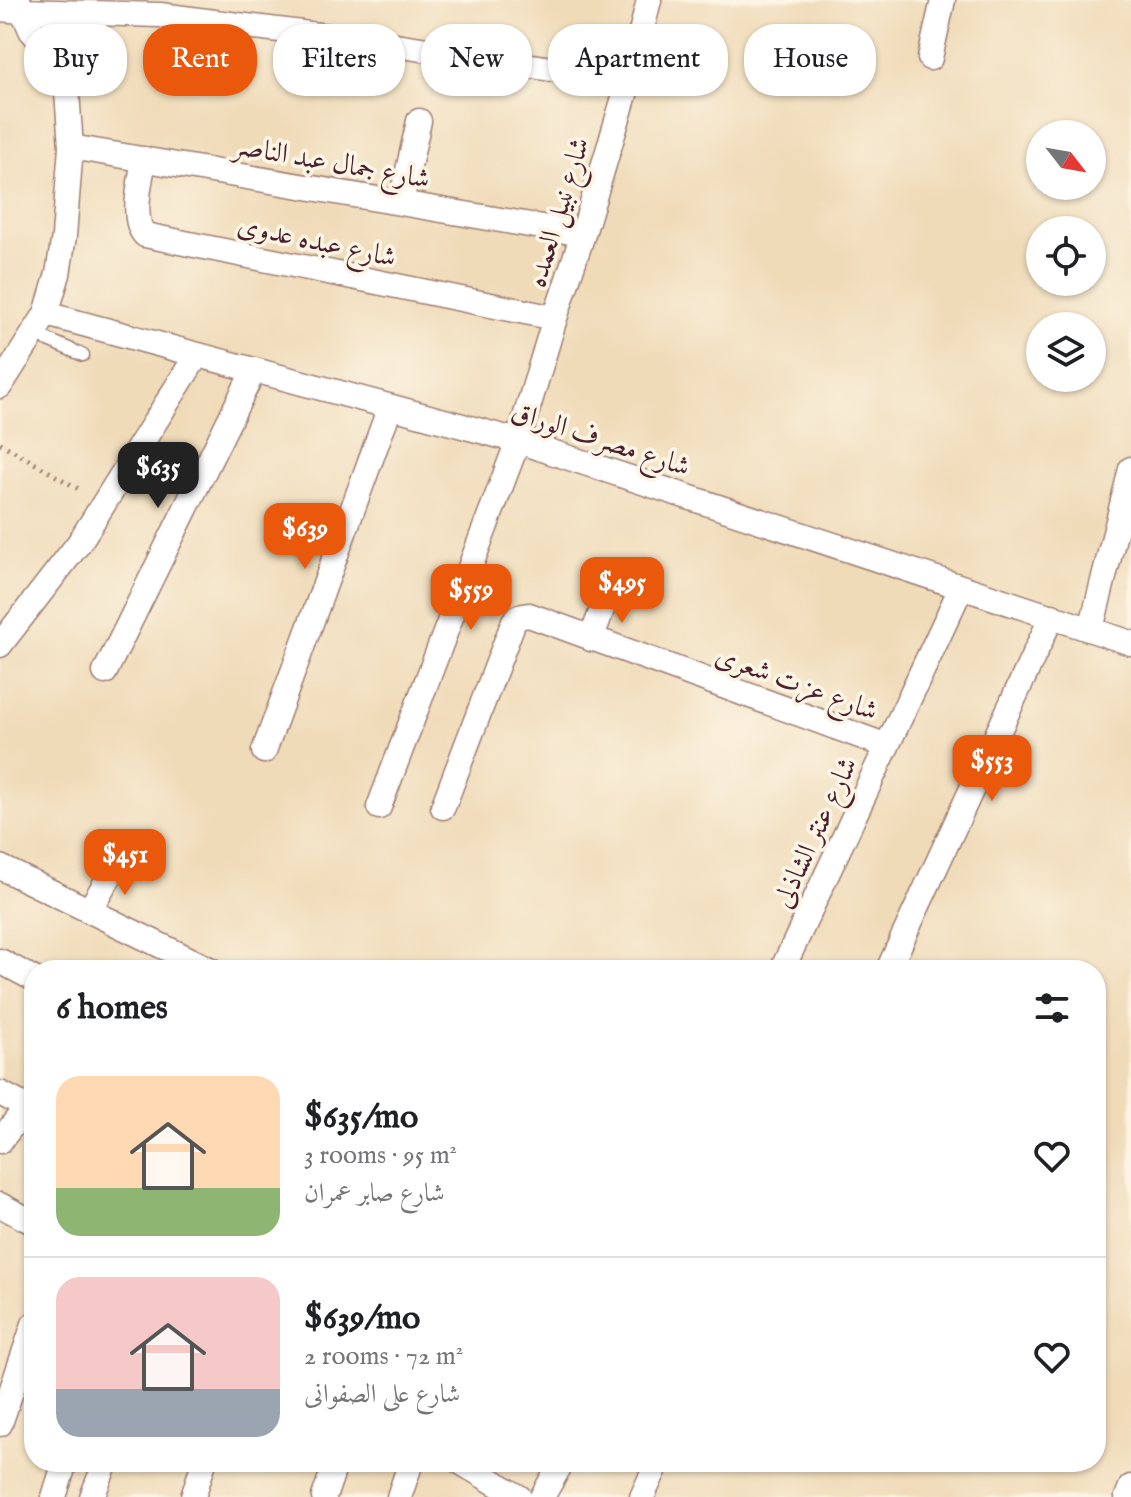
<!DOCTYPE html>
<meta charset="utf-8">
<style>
body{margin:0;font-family:"IM FELL English",Amiri,serif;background:#f2f2f2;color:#202124;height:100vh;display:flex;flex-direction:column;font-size:30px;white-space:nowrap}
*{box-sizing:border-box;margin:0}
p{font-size:26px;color:#757577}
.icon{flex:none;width:44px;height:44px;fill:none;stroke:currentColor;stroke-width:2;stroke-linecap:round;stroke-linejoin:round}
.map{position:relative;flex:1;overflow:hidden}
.sheet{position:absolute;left:24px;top:960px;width:1082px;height:512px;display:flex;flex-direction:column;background:#fff;border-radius:32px;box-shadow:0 2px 6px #0004}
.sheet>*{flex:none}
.banner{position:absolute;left:24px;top:24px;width:1084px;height:72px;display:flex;gap:16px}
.needle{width:52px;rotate:121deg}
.buttons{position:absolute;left:1026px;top:120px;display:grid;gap:16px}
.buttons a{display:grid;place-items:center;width:80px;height:80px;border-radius:50%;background:#fff;box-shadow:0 2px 6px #0004;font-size:40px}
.price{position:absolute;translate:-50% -68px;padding:0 18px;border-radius:16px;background:#ea580c;color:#fff;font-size:26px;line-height:52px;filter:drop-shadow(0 2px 4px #0008)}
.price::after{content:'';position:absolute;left:50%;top:48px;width:24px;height:18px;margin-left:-12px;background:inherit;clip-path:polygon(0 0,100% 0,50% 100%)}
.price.active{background:#222;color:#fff}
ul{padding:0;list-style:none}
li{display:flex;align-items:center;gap:24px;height:200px;padding:0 32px}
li+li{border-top:2px solid #e0e0e0}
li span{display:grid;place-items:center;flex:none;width:224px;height:160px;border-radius:24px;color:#555}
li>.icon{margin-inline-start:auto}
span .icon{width:96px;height:96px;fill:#fffc;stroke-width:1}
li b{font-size:34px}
h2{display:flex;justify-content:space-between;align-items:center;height:96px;padding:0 32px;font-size:34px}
.pill{padding:0 28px;border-radius:32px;background:#fff;box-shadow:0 2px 6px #0004;font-size:28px;line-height:72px}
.pill.active{background:#ea580c;color:#fff}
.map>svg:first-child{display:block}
</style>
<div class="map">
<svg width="1131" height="1497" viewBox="0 0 1131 1497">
<rect width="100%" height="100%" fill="#fcf5e5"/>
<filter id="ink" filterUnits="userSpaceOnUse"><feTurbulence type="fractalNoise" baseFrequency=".0125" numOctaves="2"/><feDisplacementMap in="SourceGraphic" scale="16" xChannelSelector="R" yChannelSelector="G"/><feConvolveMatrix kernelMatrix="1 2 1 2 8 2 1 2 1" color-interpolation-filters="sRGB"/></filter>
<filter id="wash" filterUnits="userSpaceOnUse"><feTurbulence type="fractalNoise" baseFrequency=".006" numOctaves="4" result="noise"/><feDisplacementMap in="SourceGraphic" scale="32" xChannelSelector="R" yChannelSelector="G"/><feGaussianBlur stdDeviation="1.8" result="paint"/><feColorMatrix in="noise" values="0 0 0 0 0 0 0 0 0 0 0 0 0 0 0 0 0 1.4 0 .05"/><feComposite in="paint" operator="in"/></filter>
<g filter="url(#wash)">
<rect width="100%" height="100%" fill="#f0dbb9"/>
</g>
<g filter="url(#ink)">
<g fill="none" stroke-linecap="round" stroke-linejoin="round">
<defs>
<path id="service" d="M34,334L83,355"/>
<path id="minor" d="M0,9L22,11L160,15L389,44L629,81
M930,58L943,0
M71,147L583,234
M144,159C141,180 130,219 145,235L555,318
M401,202L419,121
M46,314L518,441L1131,643
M0,386L46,314L58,274L64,236L71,147L66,78L61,66L31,30L18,0
M1091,629L1131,469
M591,639L608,594
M0,645L79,543L197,355
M105,672L254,370
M264,751L390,407
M379,807L518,441L555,318L583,234L629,81L649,0
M443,807L514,621L518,617L529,615L887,746
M0,867L211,970
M89,911L120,859
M0,961L34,979
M782,970L961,588
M888,970L1052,616
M0,1093L34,1111
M0,1141L27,1107
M0,1205L34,1223
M0,1424L34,1324
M460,1462L519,1497
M54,1497L65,1462
M92,1497L106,1462
M193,1497L204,1462
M324,1497L336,1462
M399,1497L411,1462
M542,1497L562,1462
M642,1497L658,1462
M1127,1497L1131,1487"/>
</defs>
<!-- service casing -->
<use href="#service" stroke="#9d7d72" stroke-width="15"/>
<!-- minor casing -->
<use href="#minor" stroke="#9d7d72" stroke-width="27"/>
<!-- path -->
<path stroke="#9d7d72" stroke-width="5" stroke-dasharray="2 6" stroke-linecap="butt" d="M0,443L82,491"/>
<!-- service -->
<use href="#service" stroke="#fff" stroke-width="12"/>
<!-- minor -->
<use href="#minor" stroke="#fff" stroke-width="24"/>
</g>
</g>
<g text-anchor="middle" stroke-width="7" stroke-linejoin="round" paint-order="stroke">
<!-- street labels -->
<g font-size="28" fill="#4a1f2b" stroke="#fcf5e5">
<text transform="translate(332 161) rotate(10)" y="10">شارع جمال عبد الناصر</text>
<text transform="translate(557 212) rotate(-73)" y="10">شارع نبيل العمده</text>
<text transform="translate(317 240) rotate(12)" y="10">شارع عبده عدوى</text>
<text transform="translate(601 438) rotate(18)" y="10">شارع مصرف الوراق</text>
<text transform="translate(797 682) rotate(20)" y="10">شارع عزت شعرى</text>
<text transform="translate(814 832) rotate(-65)" y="10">شارع عنتر الشاذلى</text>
</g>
</g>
</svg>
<div class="buttons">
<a><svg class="needle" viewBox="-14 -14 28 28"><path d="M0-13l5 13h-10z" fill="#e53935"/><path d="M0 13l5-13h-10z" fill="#757577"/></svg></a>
<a><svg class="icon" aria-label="locate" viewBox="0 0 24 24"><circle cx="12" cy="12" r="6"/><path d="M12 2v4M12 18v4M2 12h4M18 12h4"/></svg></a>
<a><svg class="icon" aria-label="layers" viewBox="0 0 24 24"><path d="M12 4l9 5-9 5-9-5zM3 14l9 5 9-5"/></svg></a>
</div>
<b class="price active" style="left:158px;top:510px">$635</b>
<b class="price" style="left:305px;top:571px">$639</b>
<b class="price" style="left:622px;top:625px">$495</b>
<b class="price" style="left:471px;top:632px">$559</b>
<b class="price" style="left:992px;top:803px">$553</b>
<b class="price" style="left:125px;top:897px">$451</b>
<div class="banner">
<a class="pill">Buy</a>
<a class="pill active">Rent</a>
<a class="pill">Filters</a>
<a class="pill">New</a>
<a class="pill">Apartment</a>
<a class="pill">House</a>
</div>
<section class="sheet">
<h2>6 homes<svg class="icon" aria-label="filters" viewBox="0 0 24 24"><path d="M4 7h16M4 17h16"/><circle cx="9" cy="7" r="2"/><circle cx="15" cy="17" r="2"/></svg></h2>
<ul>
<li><span style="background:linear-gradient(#ffd9b3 70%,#8fb573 0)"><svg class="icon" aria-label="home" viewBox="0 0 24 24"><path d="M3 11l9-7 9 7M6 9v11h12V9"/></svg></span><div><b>$635/mo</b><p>3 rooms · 95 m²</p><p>شارع صابر عمران</p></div><svg class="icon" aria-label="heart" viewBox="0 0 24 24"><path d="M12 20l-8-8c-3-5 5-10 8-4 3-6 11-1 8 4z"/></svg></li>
<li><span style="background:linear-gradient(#f6c9c9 70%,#9aa5b1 0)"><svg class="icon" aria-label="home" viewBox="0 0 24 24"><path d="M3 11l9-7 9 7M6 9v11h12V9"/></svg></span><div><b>$639/mo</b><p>2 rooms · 72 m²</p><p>شارع على الصفوانى</p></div><svg class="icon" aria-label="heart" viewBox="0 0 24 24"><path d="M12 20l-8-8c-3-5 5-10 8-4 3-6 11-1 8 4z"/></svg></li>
</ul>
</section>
</div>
